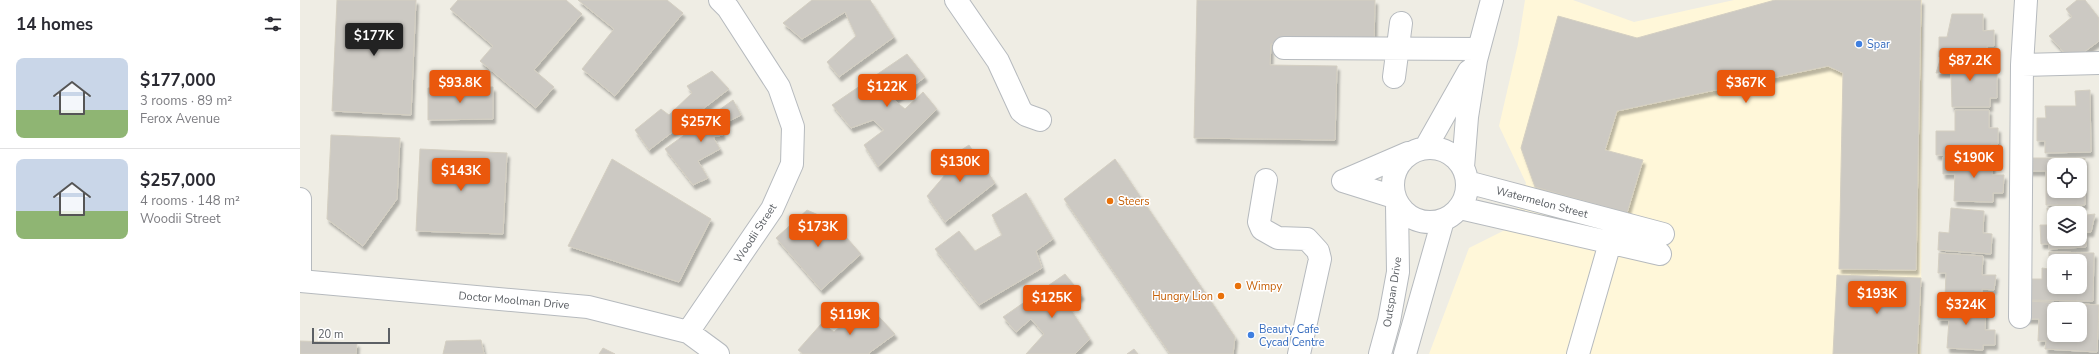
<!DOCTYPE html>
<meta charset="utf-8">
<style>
body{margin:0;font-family:"Nunito Sans",sans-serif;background:#f2f2f3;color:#2b2b33;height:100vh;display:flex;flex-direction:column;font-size:15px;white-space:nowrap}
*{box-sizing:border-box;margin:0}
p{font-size:13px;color:#7c7c81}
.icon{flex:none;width:22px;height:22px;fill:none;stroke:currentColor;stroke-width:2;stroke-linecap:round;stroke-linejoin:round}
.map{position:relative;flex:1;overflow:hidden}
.details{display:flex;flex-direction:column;background:#fff;width:300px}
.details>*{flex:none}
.buttons{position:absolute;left:1747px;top:158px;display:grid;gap:8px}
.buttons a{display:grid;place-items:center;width:40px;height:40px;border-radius:8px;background:#fff;box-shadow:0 2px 6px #0003;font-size:20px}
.scale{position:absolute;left:12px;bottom:10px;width:78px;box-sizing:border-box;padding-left:4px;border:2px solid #5c6065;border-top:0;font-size:11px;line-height:14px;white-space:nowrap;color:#5c6065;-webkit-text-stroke:3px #fff;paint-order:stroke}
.price{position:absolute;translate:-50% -34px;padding:0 9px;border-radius:4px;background:#ea580c;color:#fff;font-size:13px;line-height:26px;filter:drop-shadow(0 1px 2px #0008)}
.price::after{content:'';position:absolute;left:50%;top:24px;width:12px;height:9px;margin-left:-6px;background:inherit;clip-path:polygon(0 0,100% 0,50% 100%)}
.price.selected{background:#222;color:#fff}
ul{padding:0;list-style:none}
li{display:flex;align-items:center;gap:12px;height:100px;padding:0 16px}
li+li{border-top:1px solid #e1e1e2}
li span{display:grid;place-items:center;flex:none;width:112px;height:80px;border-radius:8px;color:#555}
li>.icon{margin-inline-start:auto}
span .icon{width:48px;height:48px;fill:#fffc;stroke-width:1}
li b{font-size:17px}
h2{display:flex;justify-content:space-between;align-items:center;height:48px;padding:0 16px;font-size:17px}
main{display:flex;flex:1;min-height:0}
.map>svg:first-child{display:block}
</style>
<main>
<section class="details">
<h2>14 homes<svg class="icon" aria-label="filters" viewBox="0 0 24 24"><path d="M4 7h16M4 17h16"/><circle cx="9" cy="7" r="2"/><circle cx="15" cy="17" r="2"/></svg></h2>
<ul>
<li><span style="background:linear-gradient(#c9d6e8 65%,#8fb573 0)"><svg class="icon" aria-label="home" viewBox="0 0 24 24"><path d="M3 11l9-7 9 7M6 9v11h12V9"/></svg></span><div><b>$177,000</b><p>3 rooms · 89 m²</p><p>Ferox Avenue</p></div></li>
<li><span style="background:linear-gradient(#c9d6e8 65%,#8fb573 0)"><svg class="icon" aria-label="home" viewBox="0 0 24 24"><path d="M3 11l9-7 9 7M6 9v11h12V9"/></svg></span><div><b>$257,000</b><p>4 rooms · 148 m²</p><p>Woodii Street</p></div></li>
</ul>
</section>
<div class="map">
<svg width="1799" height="354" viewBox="0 0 1799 354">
<defs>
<filter id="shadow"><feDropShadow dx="2.5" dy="4.5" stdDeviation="1" flood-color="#0004"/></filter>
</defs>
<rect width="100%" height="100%" fill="#efede4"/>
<!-- commercial -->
<path fill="#fff7d9" d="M1225,0H1273L1334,22L1434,0H1622L1621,354H1129L1169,248L1211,227L1226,183L1199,126L1218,44Z"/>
<!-- building -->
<path fill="#ccc9c3" stroke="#d4cfc2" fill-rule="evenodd" filter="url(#shadow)" d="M37,0H116L111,115L32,111Z
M158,0H266L282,14L234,70L254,87L236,108L180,61L193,46L150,9Z
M278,0H367L383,13L315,96L282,69L314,29Z
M512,0H570L594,37L539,77L527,62L556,36L545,12L502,39L483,23Z
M897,0H1075L1074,46L971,44L970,65L1037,66L1035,140L894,138Z
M1475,0H1621L1616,270L1539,269L1543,73L1528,66L1317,111L1305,150L1343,160L1327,213L1235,187L1221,148L1258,16L1337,38Z
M1777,0H1785L1799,18V41L1772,61L1749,36L1772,17L1766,9Z
M1652,14H1683V31L1694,30V46H1687V56L1639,57V37H1647Z
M607,54L625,77L594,100L605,109L623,92L637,109L578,167L564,145L584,130L573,120L551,128L532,105Z
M1687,58V74H1697V98H1690V107H1652L1651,73H1636L1640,60Z
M412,71L429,89L349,150L335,130L361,109L369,115L392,93L387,86Z
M193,87V119L128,120V88Z
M1790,90L1791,152L1745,153V141H1737V118H1746L1745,106H1776L1775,91Z
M433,100L441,115L419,126L423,135L413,137L420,149L398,161L408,178L393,185L365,149Z
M1655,110H1689V128H1698V144H1691V156L1636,155V131H1655Z
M31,135L100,138L97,199L63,246L27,219Z
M669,145L695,183L645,222L627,196L645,175L638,165Z
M120,149L207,153L203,234L116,231Z
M1643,157L1693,158L1692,175H1704L1703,193H1693V202L1654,201L1655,174H1643Z
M1727,158H1785V205H1746V171H1727ZM1754,165H1780V191H1754Z
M312,159L411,219L379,282L268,246Z
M815,159L935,337L933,354H870L764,199Z
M726,193L753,239L736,251L742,268L679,305L635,249L659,231L675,251L702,235L692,215Z
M1782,207L1786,215L1795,214L1791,232H1785L1786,247L1749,249V244H1741L1740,225H1748L1747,208ZM1754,213H1780V239H1754Z
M1651,208L1684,211L1683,233L1692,234L1691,254L1638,250L1639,232L1649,233Z
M507,210L532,221L561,254L521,290L476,238Z
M1749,252L1794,253L1793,301L1724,300V279H1742V268L1749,269ZM1754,261H1780V287H1754Z
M1639,253L1683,256L1682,275H1696L1694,290L1682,289L1681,299L1645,297L1646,273H1638Z
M765,274L782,295L769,307L790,339L775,354H726L744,334L731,319L716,332L703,317Z
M1537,275L1621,278L1617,354H1533Z
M1728,301L1799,305L1797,352L1745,349L1746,341H1738L1739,319H1726ZM1754,309H1780V335H1754Z
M1639,303L1686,305L1685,330H1695V345H1683V350L1647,348L1649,320H1638Z
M567,304L595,334L569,353L570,354H503L498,350L522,323L534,332Z
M181,340L184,354H143L146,341Z
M0,341L57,343L56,354H0Z
M303,348L315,354H299Z
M834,349L838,354H827Z"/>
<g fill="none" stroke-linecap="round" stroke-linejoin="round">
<defs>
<path id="minor" d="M656,0L698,61L721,111L726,115L740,120
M984,48L1178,49
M1722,65L1799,63
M1094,77L1101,23
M1126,147L1169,71
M1093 185a37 37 0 1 1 74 0a37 37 0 1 1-74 0Z
M1163,167L1167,117L1176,60L1192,0
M966,180L959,222L962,229L978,238L1007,239L1018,251L1020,259L999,354
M1043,181L1108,153
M1043,181L1094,197
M1167,182L1363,234
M0,199V281
M1160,208L1360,254
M0,281L288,307L388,332L418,354
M1720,317L1722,65L1726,0
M388,332L472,209L492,164L493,127L479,87L428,8L420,0
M1080,354L1089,321L1098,272L1097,205
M1105,354L1143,220
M1278,354L1314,229"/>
</defs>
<!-- minor casing -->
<use href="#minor" stroke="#b6babe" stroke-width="24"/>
<!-- minor -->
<use href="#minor" stroke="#fff" stroke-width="22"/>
</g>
<!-- markers -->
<g fill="#3f7fe0" stroke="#fff" stroke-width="1.5">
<circle cx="1559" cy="44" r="4"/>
<circle cx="951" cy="335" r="4"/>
</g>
<g fill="#e8710a" stroke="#fff" stroke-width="1.5">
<circle cx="810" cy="201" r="4"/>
<circle cx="938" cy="286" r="4"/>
<circle cx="921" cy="296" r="4"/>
</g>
<g text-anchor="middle" stroke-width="3" stroke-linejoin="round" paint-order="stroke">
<!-- shop labels -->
<g font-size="11" fill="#366cbe" stroke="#fff" text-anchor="start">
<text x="1567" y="48">Spar</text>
<text x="959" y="333">Beauty Cafe<tspan x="959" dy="13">Cycad Centre</tspan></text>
</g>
<!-- food labels -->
<g font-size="11" fill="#c56008" stroke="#fff" text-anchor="start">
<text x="818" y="205">Steers</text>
<text x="946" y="290">Wimpy</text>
<text x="913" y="300" text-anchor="end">Hungry Lion</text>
</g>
<!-- street labels -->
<g font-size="11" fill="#5c6065" stroke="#fff">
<text transform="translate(1242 202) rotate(15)" y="4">Watermelon Street</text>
<text transform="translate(455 233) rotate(-57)" y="4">Woodii Street</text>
<text transform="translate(1092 292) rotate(-81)" y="4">Outspan Drive</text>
<text transform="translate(214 300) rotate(5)" y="4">Doctor Moolman Drive</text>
</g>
</g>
</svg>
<div class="buttons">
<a><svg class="icon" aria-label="locate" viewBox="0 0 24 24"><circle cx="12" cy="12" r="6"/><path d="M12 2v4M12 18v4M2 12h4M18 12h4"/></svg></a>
<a><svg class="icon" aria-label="layers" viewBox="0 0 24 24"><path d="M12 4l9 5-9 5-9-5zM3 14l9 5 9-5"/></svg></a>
<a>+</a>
<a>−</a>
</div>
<div class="scale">20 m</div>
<b class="price selected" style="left:74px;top:57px">$177K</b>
<b class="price" style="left:1670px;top:82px">$87.2K</b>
<b class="price" style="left:160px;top:104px">$93.8K</b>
<b class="price" style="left:1446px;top:104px">$367K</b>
<b class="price" style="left:587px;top:108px">$122K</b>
<b class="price" style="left:401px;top:143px">$257K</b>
<b class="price" style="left:1674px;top:179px">$190K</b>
<b class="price" style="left:660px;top:183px">$130K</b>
<b class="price" style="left:161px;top:192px">$143K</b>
<b class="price" style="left:518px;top:248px">$173K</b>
<b class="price" style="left:1577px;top:315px">$193K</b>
<b class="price" style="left:752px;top:319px">$125K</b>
<b class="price" style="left:1666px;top:326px">$324K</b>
<b class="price" style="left:550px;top:336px">$119K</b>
</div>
</main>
